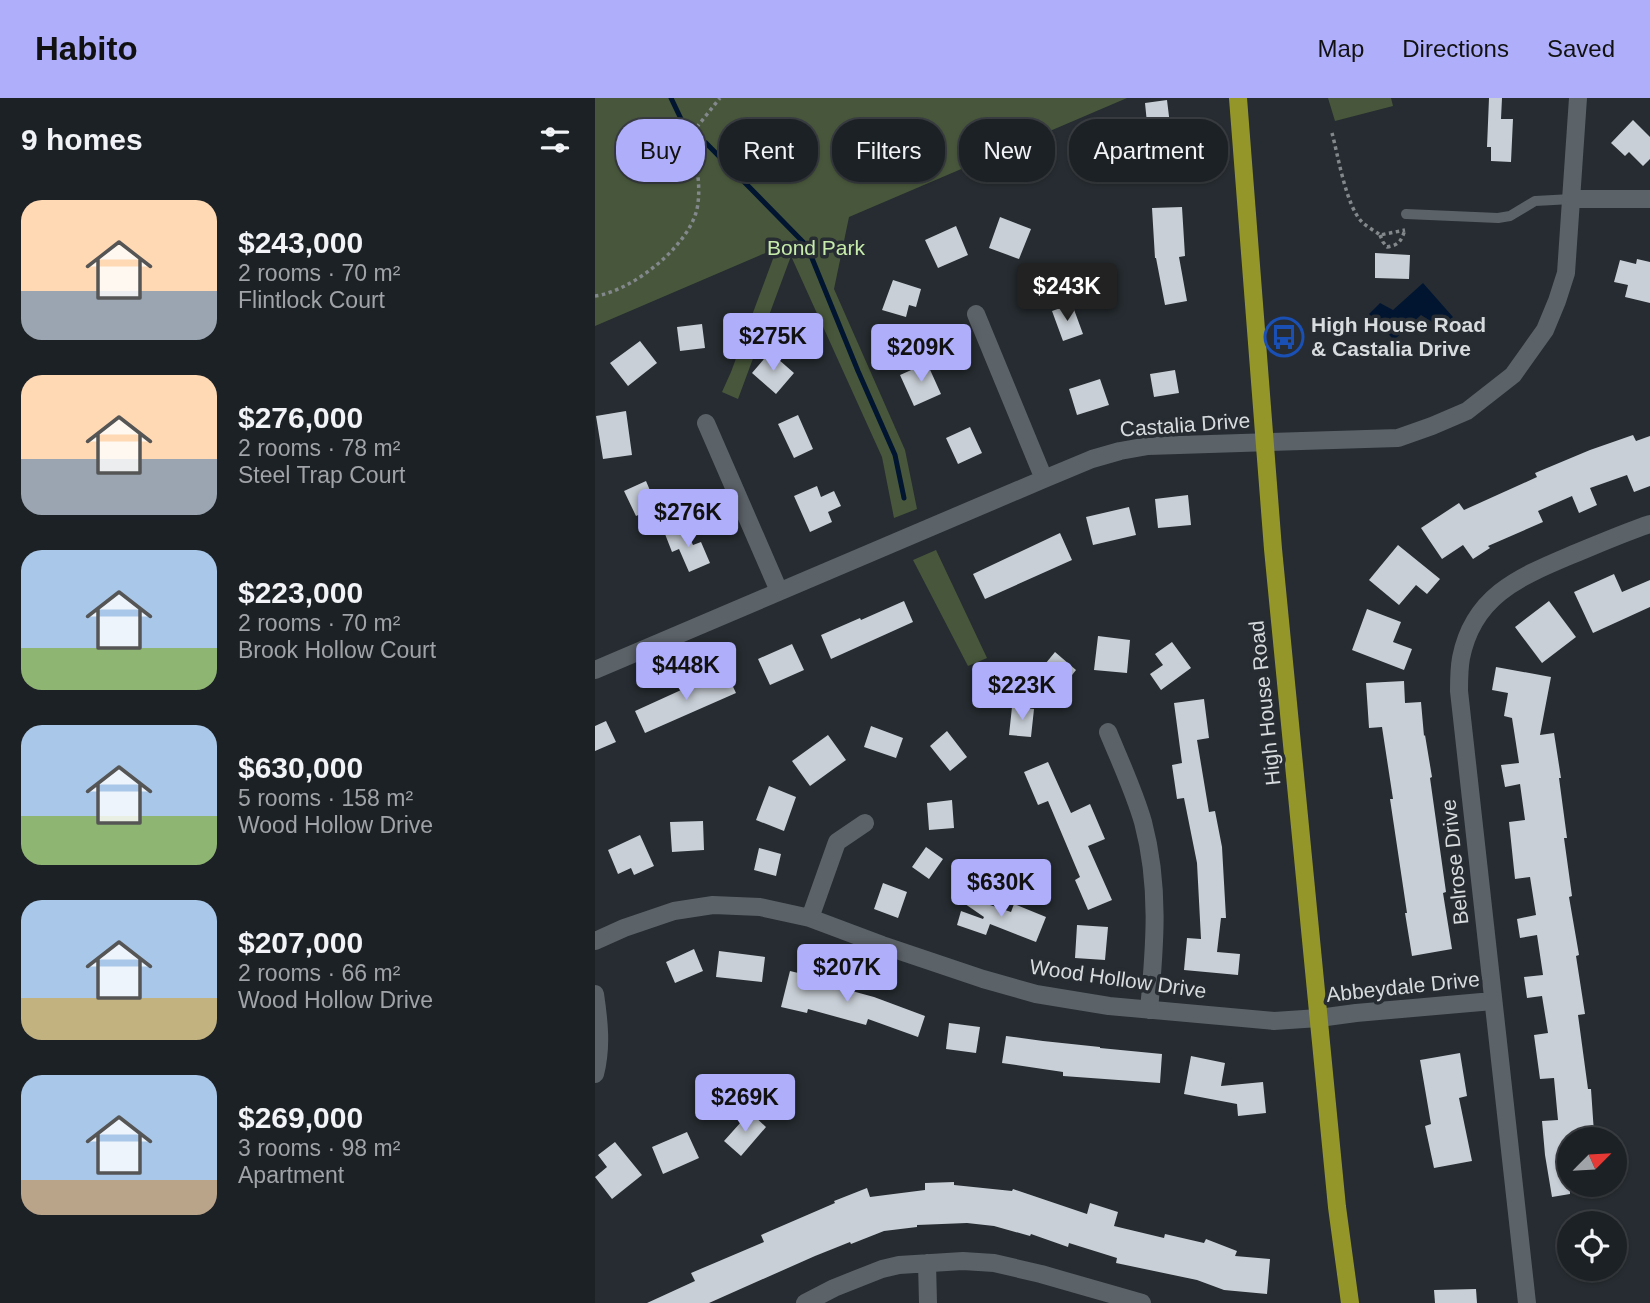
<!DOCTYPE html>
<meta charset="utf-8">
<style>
body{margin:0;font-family:Helvetica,sans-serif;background:#25292d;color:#f1f3f6;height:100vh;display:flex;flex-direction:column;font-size:26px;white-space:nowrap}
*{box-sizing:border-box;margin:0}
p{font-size:23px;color:#a0a3a7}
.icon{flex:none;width:38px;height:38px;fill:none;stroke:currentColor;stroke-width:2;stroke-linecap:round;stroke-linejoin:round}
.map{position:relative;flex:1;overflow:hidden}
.drawer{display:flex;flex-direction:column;background:#1c2125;width:595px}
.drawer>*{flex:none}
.top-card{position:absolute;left:21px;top:21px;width:665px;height:63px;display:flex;gap:14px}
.needle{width:46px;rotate:66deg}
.buttons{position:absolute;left:962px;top:1029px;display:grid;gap:14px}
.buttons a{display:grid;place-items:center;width:70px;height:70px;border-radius:50%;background:#1c2125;box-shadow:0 2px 5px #0004,0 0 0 2px #3a3e42;font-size:35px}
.price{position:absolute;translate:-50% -60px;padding:0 16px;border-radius:7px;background:#aeaefb;color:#111;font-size:23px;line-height:46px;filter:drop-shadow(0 2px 4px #0008)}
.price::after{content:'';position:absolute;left:50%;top:42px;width:21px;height:16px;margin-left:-10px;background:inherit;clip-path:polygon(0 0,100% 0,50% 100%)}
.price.on{background:#222;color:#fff}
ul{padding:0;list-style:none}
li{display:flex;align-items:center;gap:21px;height:175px;padding:0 21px}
li span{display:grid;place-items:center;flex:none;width:196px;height:140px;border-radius:21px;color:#555}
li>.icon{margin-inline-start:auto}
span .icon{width:84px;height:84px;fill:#fffc;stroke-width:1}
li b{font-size:30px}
h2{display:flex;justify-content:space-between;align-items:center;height:84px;padding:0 21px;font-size:30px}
.tag{padding:0 24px;border-radius:28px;background:#1c2125;box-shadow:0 2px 5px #0004,0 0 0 2px #3a3e42;font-size:24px;line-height:63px}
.tag.on{background:#aeaefb;color:#111}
header{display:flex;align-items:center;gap:42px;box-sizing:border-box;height:98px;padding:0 35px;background:#aeaefb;color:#111}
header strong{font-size:33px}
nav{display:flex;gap:38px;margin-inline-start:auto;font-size:24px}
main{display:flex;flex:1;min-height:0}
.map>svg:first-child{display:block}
</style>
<header>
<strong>Habito</strong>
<nav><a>Map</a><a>Directions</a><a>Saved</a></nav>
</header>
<main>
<section class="drawer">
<h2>9 homes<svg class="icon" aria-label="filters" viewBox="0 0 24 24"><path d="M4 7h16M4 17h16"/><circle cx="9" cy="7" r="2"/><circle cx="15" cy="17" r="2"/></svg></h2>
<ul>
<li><span style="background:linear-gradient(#ffd9b3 65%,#9aa5b1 0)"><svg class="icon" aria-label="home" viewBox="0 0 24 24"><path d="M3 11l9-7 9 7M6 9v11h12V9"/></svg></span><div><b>$243,000</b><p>2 rooms · 70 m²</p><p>Flintlock Court</p></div></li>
<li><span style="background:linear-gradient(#ffd9b3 60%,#9aa5b1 0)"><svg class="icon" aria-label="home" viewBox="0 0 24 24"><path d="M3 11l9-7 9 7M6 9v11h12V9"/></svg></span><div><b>$276,000</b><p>2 rooms · 78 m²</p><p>Steel Trap Court</p></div></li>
<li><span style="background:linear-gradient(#a9c7e8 70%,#8fb573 0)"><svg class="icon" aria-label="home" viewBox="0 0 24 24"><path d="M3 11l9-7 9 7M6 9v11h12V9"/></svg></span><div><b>$223,000</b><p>2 rooms · 70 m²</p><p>Brook Hollow Court</p></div></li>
<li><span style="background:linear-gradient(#a9c7e8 65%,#8fb573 0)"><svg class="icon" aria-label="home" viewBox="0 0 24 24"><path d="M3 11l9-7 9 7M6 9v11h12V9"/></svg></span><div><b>$630,000</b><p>5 rooms · 158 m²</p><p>Wood Hollow Drive</p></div></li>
<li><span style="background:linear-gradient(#a9c7e8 70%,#c2b280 0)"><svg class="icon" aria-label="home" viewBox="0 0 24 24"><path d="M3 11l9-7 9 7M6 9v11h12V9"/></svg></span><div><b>$207,000</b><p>2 rooms · 66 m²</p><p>Wood Hollow Drive</p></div></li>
<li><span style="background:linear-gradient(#a9c7e8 75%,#b9a48a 0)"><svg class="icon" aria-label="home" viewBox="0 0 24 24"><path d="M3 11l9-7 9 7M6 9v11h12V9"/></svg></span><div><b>$269,000</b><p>3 rooms · 98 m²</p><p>Apartment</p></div></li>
</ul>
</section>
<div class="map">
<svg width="1055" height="1205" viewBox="0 0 1055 1205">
<rect width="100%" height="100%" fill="#262c31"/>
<!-- green -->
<path fill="#48573b" d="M0,0H532L254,119L239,191L310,352L322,411L299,420L287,359L196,158L143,301L127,294L136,274L182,150L0,228Z
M733,0H796L798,8L740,23Z
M341,452L392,560L373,568L318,462Z"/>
<!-- water -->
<path fill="#011531" d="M828,185L858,219L847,230L826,217L799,242L774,216L785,205L798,212Z"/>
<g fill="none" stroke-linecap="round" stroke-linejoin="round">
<!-- stream -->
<path stroke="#011531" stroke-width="5" d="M76,0L87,23
M111,45L212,148L263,273L300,357L309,400"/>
</g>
<!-- building -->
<path fill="#c8cfd6" d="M894,0H907L906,21H918L916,64L896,63V49H892Z
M572,2L577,43L554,45L550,5Z
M1038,22L1055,39V61L1048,68L1034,54L1030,58L1016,45Z
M587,109L590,158L584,159L592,203L570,207L561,160H560L557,110Z
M405,119L436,131L424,161L394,150Z
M361,128L373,157L343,170L330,142Z
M780,155L815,157L814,181L780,180Z
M1042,161L1055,164V205L1030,199L1033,187L1019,184L1025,162L1041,166Z
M298,182L326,191L321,209L314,207L311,219L287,212Z
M477,206L488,236L468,243L457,213Z
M107,226L110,250L85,253L82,229Z
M45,243L62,265L33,288L15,265Z
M175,254L199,275L181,296L157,275Z
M332,265L346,296L319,308L305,277Z
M580,272L584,295L559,299L555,276Z
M505,281L514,307L482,317L474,291Z
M31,313L37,357L8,361L1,318Z
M203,317L218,351L199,360L183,326Z
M375,329L387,355L363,366L351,340Z
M1038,337L1041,343L1055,338V388L1039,394L1032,377L995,390L1002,407L984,415L977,398L943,413L948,424L893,448L895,450L878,461L868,447L847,461L826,430L864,405L869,412L942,379L940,375L995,352Z
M51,383L62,409L41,418L29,393Z
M222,388L226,399L239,393L246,408L233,414L237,424L215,434L199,398Z
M593,397L596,427L563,430L560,401Z
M534,409L541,437L498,447L491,419Z
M89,428L98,447L106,444L115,465L94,474L84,451L77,454L70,436Z
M465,435L477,462L390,501L378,476Z
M803,447L845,481L832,496L821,487L804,507L774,482Z
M1019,476L1027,494L1055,482V509L998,535L979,494Z
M309,503L318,524L236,561L226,537L265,520L266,522Z
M954,503L981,539L947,565L920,529Z
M772,511L806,524L798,544L817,551L809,572L757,552Z
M503,538L535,542L532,575L499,572Z
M577,544L596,570L566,592L555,576L568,567L560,556Z
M197,546L209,572L175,587L163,561Z
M460,554L481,572L459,600L437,582Z
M901,569L956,579L945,637L959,635L966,680H964L972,740H969L977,798L974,799L984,857L981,858L990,916L983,917L993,991H996L999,1035L975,1037V1096L957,1099L950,1057L947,1023L963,1022L959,980L945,981L939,937L953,935L947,898L932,900L929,879L948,877L942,837L925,840L922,821L941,817L935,779L920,781L914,724L930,722L925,686L910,689L906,667L924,665L917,620L909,618L913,595L897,592Z
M130,572L141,595L50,635L40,613Z
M809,583L810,605L826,604L829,638L830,637L837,679L835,680L851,794L848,795L857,851L817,858L810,815H812L795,701H798L787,629L774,630L771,585Z
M609,601L614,640L602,642L614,714L620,713L627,749L631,820H626L622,854L645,856L643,877L589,872L592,840L606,841L602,765L589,700L582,701L577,667L587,665L579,605Z
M417,609L439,611L436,639L414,637Z
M11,623L21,644L0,653V628Z
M276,628L308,640L301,660L269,649Z
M352,633L372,659L355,673L335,648Z
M233,637L251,662L215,688L197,663Z
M453,664L476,715L495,706L510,741L493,748L517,802L493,812L480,782L485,779L453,703L443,707L429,674Z
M174,688L201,699L189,733L161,722Z
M357,702L359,730L334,732L332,705Z
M108,723L109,752L77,754L75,724Z
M45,737L59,768L39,777L36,770L23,776L13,752Z
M331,749L348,761L334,781L317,769Z
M164,750L186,756L181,778L159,772Z
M288,785L312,794L303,820L279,811Z
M362,796L416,814L419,806L451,819L441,844L395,826L391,837L362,827L366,813L388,821L389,819L360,799Z
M482,827L513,829L510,862L480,860Z
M99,851L108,873L80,885L71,864Z
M124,853L170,859L167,884L121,879Z
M195,873L232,882L231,886L279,899L330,918L323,939L273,921L271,927L213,911L212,915L186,909Z
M354,925L385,929L381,955L351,951Z
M411,938L448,943L505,949V950L567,956L565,985L468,978V974L407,965Z
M865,955L872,998L864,1000L877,1063L839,1070L830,1028L836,1026L825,962Z
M596,958L630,965L626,988L668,984L671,1015L643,1018L642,1006L589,996Z
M155,1014L171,1029L146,1058L129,1043Z
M92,1034L104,1060L68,1076L57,1049Z
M20,1044L47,1077L17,1101L0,1079L12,1069L3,1057Z
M359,1084V1087L417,1093L418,1091L492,1116L495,1105L523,1114L519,1128L569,1140L570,1136L609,1145L611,1141L642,1153L640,1158L675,1161L672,1196L629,1192L602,1182L521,1165L522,1160L474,1145L473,1149L436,1136L435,1138L399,1128L372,1125L322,1127V1129L289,1133L256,1146L255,1144L220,1158L114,1205H52L100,1183L96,1175L169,1144L166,1137L240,1105L239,1103L272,1090L275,1099L330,1092V1085Z
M881,1191L882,1205H840L839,1192Z"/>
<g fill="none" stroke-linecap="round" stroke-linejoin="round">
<!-- path -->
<path stroke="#83888c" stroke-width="3.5" stroke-dasharray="3.5 3.5" stroke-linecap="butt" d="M737,35C743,57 751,108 767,124C772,129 780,133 785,137L810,132
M785,137L788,144L792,149C804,147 806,143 810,132
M0,198C38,193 99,145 103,105C106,81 99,58 97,35L125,0"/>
<!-- lane -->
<path stroke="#5b6268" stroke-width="10" d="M811,116L903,120L915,118L940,103L977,101"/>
<!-- street -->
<path stroke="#5b6268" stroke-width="18" d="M977,101H1055
M381,216L449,381
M111,325L184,493
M0,572L449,381L497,361L525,353L553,348L803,340L837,328L872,313L918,277L950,232L962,203L971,175L983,0
M513,634C525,663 539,693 548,724C565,788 560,847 554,912
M215,820L242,744L270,725
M0,843L29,830L79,813L118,807L165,809L215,820L287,847L388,881L441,896L514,908L679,923L724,920L761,915L898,903
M0,896C4,923 7,949 0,976
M332,1165L333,1205
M210,1205L239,1190L287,1171L304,1167L368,1163L399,1165L446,1176L547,1205
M932,1205L864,593C864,582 864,571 866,560C878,499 922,480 974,458C1001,447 1028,435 1055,426"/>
<!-- primary -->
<path stroke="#95962a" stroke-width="18" d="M643,0L678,451L742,1109L755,1205"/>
</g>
<!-- icons -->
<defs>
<symbol id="bus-ring" viewBox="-11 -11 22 22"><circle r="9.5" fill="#262c31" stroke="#1a4fb4" stroke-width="1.5"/><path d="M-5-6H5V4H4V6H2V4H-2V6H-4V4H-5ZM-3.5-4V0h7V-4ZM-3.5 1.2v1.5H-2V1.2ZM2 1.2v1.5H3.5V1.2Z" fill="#1a4fb4"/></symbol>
</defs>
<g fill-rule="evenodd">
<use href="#bus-ring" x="667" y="217" width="44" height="44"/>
</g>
<g text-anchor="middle" stroke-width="7" stroke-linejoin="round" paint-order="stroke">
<!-- park labels -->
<g font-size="21" fill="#c6ebaa" stroke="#262c31">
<text x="221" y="157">Bond Park</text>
</g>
<!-- poi labels -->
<g font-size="21" font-weight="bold" fill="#d7dbde" stroke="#262c31" text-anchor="start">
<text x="716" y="234">High House Road<tspan x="716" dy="24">&amp; Castalia Drive</tspan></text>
</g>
<!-- street labels -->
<g font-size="21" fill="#d7dbde" stroke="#262c31">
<text transform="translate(590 327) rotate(-4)" y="7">Castalia Drive</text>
<text transform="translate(670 605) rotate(-96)" y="7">High House Road</text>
<text transform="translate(860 764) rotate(-96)" y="7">Belrose Drive</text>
<text transform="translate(523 881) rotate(8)" y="7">Wood Hollow Drive</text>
<text transform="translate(808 889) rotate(-6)" y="7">Abbeydale Drive</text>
</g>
</g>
</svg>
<div class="buttons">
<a><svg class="needle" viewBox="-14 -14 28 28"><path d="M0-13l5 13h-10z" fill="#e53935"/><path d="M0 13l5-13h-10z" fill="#a0a3a7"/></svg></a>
<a><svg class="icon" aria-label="locate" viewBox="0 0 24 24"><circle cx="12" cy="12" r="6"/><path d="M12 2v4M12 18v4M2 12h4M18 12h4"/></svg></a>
</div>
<b class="price on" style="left:472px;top:225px">$243K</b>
<b class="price" style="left:178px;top:275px">$275K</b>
<b class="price" style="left:326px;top:286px">$209K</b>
<b class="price" style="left:93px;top:451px">$276K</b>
<b class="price" style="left:91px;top:604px">$448K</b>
<b class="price" style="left:427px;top:624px">$223K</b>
<b class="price" style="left:406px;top:821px">$630K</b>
<b class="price" style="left:252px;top:906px">$207K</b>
<b class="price" style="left:150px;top:1036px">$269K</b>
<div class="top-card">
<a class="tag on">Buy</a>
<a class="tag">Rent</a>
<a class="tag">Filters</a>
<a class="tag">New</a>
<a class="tag">Apartment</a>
</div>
</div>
</main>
